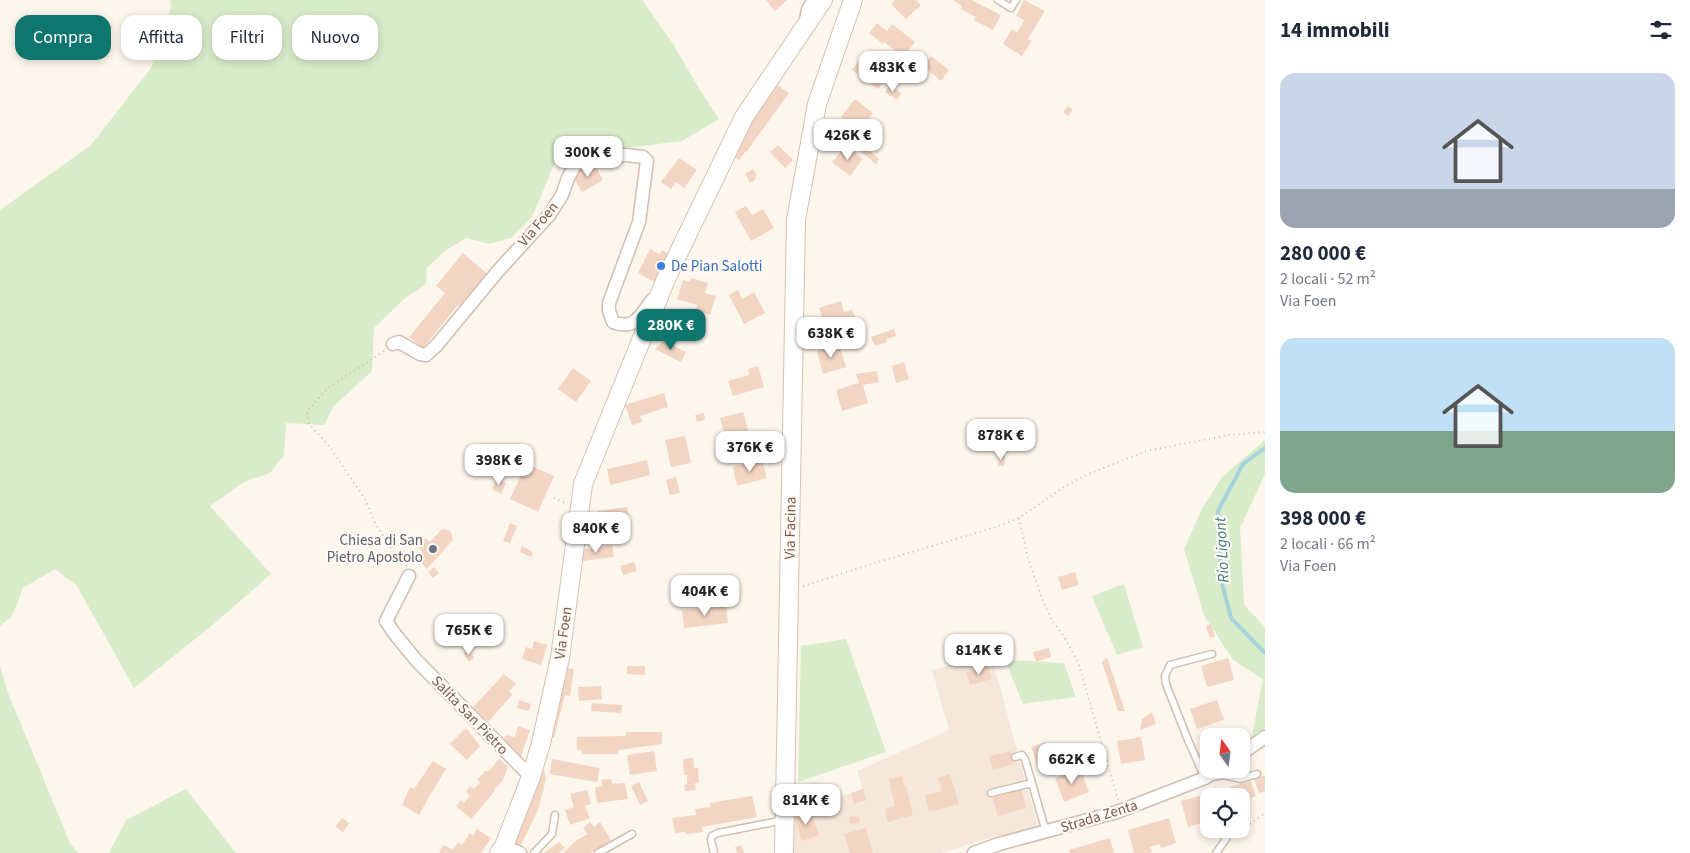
<!DOCTYPE html>
<html lang="it">
<meta charset="utf-8">
<style>
body{margin:0;font-family:"Source Sans 3",sans-serif;background:#f2f2f3;color:#1f2937;height:100vh;display:flex;flex-direction:column;font-size:19px;white-space:nowrap}
*{box-sizing:border-box;margin:0}
p{font-size:16px;color:#747a83}
.icon{flex:none;width:28px;height:28px;fill:none;stroke:currentColor;stroke-width:2;stroke-linecap:round;stroke-linejoin:round}
.map{position:relative;flex:1;overflow:hidden}
.sheet{display:flex;flex-direction:column;background:#fff;width:425px}
.sheet>*{flex:none}
.guide{position:absolute;left:15px;top:15px;width:475px;height:45px;display:flex;gap:10px}
.needle{width:32px;rotate:346deg}
.controls{position:absolute;left:1200px;top:728px;display:grid;gap:10px}
.controls a{display:grid;place-items:center;width:50px;height:50px;border-radius:10px;background:#fff;box-shadow:0 2px 8px #0003;font-size:25px}
.price{position:absolute;translate:-50% -42px;padding:0 11px;border-radius:10px;background:#fff;color:#222;font-size:16px;line-height:32px;filter:drop-shadow(0 1px 2px #0008)}
.price::after{content:'';position:absolute;left:50%;top:30px;width:15px;height:11px;margin-left:-8px;background:inherit;clip-path:polygon(0 0,100% 0,50% 100%)}
.price.on{background:#0f766e;color:#fff}
ul{padding:0;list-style:none}
li{display:grid;align-content:center;gap:10px;height:265px;padding:0 15px}
li span{display:grid;place-items:center;height:155px;border-radius:15px;color:#555}
li>.icon{margin-inline-start:auto}
span .icon{width:90px;height:90px;fill:#fffc;stroke-width:1}
li b{font-size:21px}
h2{display:flex;justify-content:space-between;align-items:center;height:60px;padding:0 15px;font-size:21px}
.tag{padding:0 18px;border-radius:15px;background:#fff;box-shadow:0 2px 8px #0003;font-size:18px;line-height:45px}
.tag.on{background:#0f766e;color:#fff}
main{display:flex;flex:1;min-height:0}
.map>svg:first-child{display:block}
</style>
<main>
<div class="map">
<svg width="1265" height="853" viewBox="0 0 1265 853">
<rect width="100%" height="100%" fill="#fdf6ec"/>
<!-- residential -->
<path fill="#f5e8da" d="M991,654L1038,827L979,841L942,853H784L789,791L817,782L824,802L863,789L857,771L949,730L932,670Z"/>
<!-- green -->
<path fill="#d8ecc9" d="M170,0H642L673,44L701,92L719,119L682,141L570,155L554,165L532,217L511,238L489,244L466,238L445,251L427,268L426,284L404,299L374,328L372,371L334,406L324,425L286,423L284,455L270,473L244,482L210,506L271,574L215,623L134,688L77,586L55,569L23,588L12,616L0,626V210L91,145L151,68L171,8Z
M1265,440V474L1240,528L1244,605L1265,627V747L1249,751L1263,679L1233,660L1204,615L1184,549L1202,509L1222,477Z
M1124,584L1143,647L1117,655L1092,596Z
M846,639L886,752L798,782L801,646Z
M1005,660L1064,663L1076,697L1023,704Z
M0,666L8,693L70,843L78,853H0Z
M186,789L236,853H109L126,820Z"/>
<g fill="none" stroke-linecap="round" stroke-linejoin="round">
<!-- stream -->
<path stroke="#a5d3da" stroke-width="4" d="M1265,448L1243,464L1218,511L1221,579L1231,618L1265,653"/>
</g>
<!-- building -->
<path fill="#f3d5c3" d="M766,0H787L775,11Z
M895,0H916L921,5L906,19L891,4Z
M953,0H971L1001,15L993,30L974,20L976,17L961,9L962,6Z
M1024,0L1045,11L1028,39L1032,41L1022,56L1003,44L1012,29L1017,33L1024,20L1016,16Z
M877,23L887,31L892,24L915,42L903,57L884,42L883,44L869,33Z
M865,53L891,72L878,89L852,70Z
M931,56L949,70L941,81L923,66Z
M774,83L789,93L747,151H746L739,160L729,154Z
M889,86L901,93L897,100L885,92Z
M855,99L873,113L864,124L869,128L864,134L841,117Z
M1068,106L1073,110L1068,116L1063,112Z
M778,145L793,160L785,168L770,152Z
M846,145L863,159L850,176L832,162Z
M865,147L879,159L876,164L861,152Z
M679,158L697,170L684,188L676,182L671,189L661,182Z
M594,164L603,180L582,192L572,175Z
M753,169L757,175L755,177L756,179L750,183L745,174Z
M746,206L752,215L763,209L774,228L751,241L735,212Z
M650,249L660,254L662,250L673,257L658,284L638,273Z
M463,253L491,277L464,310L458,305L423,348L409,337L445,293L436,286Z
M691,278L708,283L705,293L716,296L710,315L696,311L697,305L677,299L683,280L690,282Z
M738,290L742,299L754,292L765,313L744,324L729,295Z
M841,301L844,312L852,310L856,319L847,322L848,325L827,332L819,308Z
M894,329L896,336L886,339L887,342L875,346L871,337Z
M664,341L686,352L681,362L655,349Z
M839,344L846,367L823,374L817,351Z
M904,362L909,379L896,383L892,366Z
M758,366L764,387L733,396L728,381L749,375L748,369Z
M573,368L591,381L576,402L558,389Z
M877,371L879,382L863,385L868,403L842,411L836,390L859,383L856,374Z
M664,393L668,407L640,416L642,422L632,425L625,405Z
M743,412L751,441L728,447L720,418Z
M704,413L705,420L697,422L695,415Z
M685,436L691,463L671,467L665,440Z
M999,455L1005,456L1004,466H998Z
M647,460L650,475L610,485L607,469Z
M762,460L767,478L737,486L733,467Z
M520,461L554,476L538,512L510,499L524,469L518,466Z
M676,477L680,493L670,495L666,480Z
M497,479L506,483L501,494L492,489Z
M627,507L631,528L617,531L616,528L602,531L598,511Z
M510,523L517,526L510,543L503,541Z
M445,529L451,532L453,540L427,569L417,558L422,551L418,547L425,538L430,542L441,530Z
M612,545L614,557L576,562L580,550Z
M522,546L533,552L531,557L520,552Z
M634,562L637,571L623,575L620,566Z
M434,567L439,573L433,578L428,572Z
M1075,572L1079,585L1062,590L1058,577Z
M726,606L728,623L684,628L682,610Z
M1211,624L1215,637L1210,638L1206,626Z
M534,641L547,645L541,665L522,659L526,647L532,649Z
M1049,648L1051,657L1036,662L1033,652Z
M469,650L474,658L469,662L463,653Z
M1107,658L1125,711H1118L1102,662Z
M1228,658L1234,680L1207,687L1201,666Z
M553,666L574,669L570,696L565,695L554,738L551,737L548,752L534,749Z
M627,666H645V675L627,674Z
M988,666L992,679L970,685L966,672Z
M504,674L516,684L509,691L512,695L487,723L473,707Z
M601,686L602,699L579,701L578,687Z
M519,700L531,704L529,711L517,708Z
M1217,700L1224,720L1197,729L1190,709Z
M592,703L622,705L621,713L591,711Z
M1152,712L1156,724L1140,730L1142,719Z
M518,726L530,730L520,759L500,746L506,735L515,737Z
M466,728L480,746L467,760L450,744Z
M626,732H662V744L618,750V754H582V750H577V737L626,736Z
M1141,737L1145,760L1121,764L1117,741Z
M1046,742L1054,764L1039,770L1031,747Z
M654,751L657,771L630,775L627,755Z
M1011,751L1014,764L993,770L989,756Z
M693,758L694,768H698L699,782L695,783L696,790L685,791L684,785L687,784V775H684L683,759Z
M499,759L508,767L503,780L494,790L495,791L471,819L456,806L461,800L464,803L470,796L466,792L470,786L474,789L480,782L477,780L485,771H489Z
M552,759L600,768L597,782L550,774Z
M433,761L446,769L430,795L419,815L402,805L410,787L414,789Z
M530,764L544,770L546,779L538,810L520,847L501,837Z
M1080,768L1089,792L1064,802L1055,778Z
M950,774L959,804L929,812L925,795L942,791L938,778Z
M1265,775V791L1259,793L1254,779Z
M902,776L904,786H906L913,815L888,822L885,809L895,806L889,779Z
M611,779L612,784L625,783L628,799L597,803L595,787L602,786L601,780Z
M1251,781L1256,796L1251,798L1252,800L1243,803L1241,796H1233L1230,787Z
M639,782L648,801L640,805L631,786Z
M863,789L866,800L854,804L851,793Z
M1021,789L1026,808L998,816L992,797Z
M587,790L591,804L585,806L590,818L570,825L565,810L574,807L570,794Z
M1207,794L1209,802V817L1205,818L1206,822L1188,827L1181,801Z
M752,796L757,817L702,827L703,832L686,834L685,832L675,833L672,818L696,815L695,809L711,807L710,803Z
M811,812L819,835L802,841L794,818Z
M859,816L860,823L850,824L849,817Z
M342,818L349,823L343,832L335,827Z
M1169,818L1176,843L1161,848L1160,844L1150,847L1152,852L1147,853H1134L1128,830Z
M590,822L594,827L600,822L611,840L591,853H563L577,840L588,834L583,828Z
M866,828L873,853H850L844,834Z
M477,829L491,838L481,853H439L443,845L453,850L458,842L462,845L470,833L473,836Z
M1110,838L1114,853H1070L1069,850Z
M559,842L565,848L559,853H544Z
M741,845L744,853H737L735,847Z"/>
<g fill="none" stroke-linecap="round" stroke-linejoin="round">
<defs>
<path id="lane" d="M998,0L1011,8L1016,0
M803,20L805,9L810,0
M1212,654L1170,665L1165,676L1166,684L1188,740L1205,778L1224,775L1240,779L1257,774
M1015,757L1022,755L1025,759L1046,832
M991,793L1032,783
M534,853L552,834L555,815
M598,853L632,834
M714,853L711,840L712,836L718,833L784,820
M1216,853L1226,839L1222,829"/>
<path id="street" d="M393,344L399,342L420,354L426,355L436,346L498,271L550,214L562,195L568,178L575,165L589,160L626,155L643,157L647,161L639,222L609,303V311L613,322C634,331 641,315 652,300
M409,576L386,621L394,633L416,660L531,777
M1241,754L1265,737
M504,846L520,853
M974,853L999,844L1117,812L1205,778L1219,769"/>
<path id="secondary" d="M499,853L504,846L531,777L541,743L560,658L583,484L666,279L744,117L823,0
M784,853L796,220L817,104L853,0"/>
</defs>
<!-- lane casing -->
<use href="#lane" stroke="#d1beb0" stroke-width="9"/>
<!-- street casing -->
<use href="#street" stroke="#d1beb0" stroke-width="15"/>
<!-- secondary casing -->
<use href="#secondary" stroke="#d6c0b0" stroke-width="20"/>
<!-- path -->
<path stroke="#d9b8a5" stroke-width="2" stroke-dasharray="1 4" stroke-linecap="butt" d="M384,351L328,388L307,411L309,424L329,446L365,499L375,523L403,567
M554,498L565,503
M1019,518L1028,558L1044,604L1053,622L1063,635L1078,662L1118,800
M803,586L878,562L993,528L1019,518L1064,487L1086,475L1146,451L1229,435L1265,432
M1235,837L1239,832L1265,813"/>
<!-- lane -->
<use href="#lane" stroke="#fff" stroke-width="6"/>
<!-- street -->
<use href="#street" stroke="#fff" stroke-width="12"/>
<!-- secondary -->
<use href="#secondary" stroke="#fff" stroke-width="18"/>
</g>
<!-- markers -->
<circle fill="#3f7fe0" stroke="#fffaf3" stroke-width="2" cx="661" cy="266" r="5"/>
<circle fill="#6b7280" stroke="#fffaf3" stroke-width="2" cx="433" cy="549" r="5"/>
<g text-anchor="middle" stroke-width="4.5" stroke-linejoin="round" paint-order="stroke">
<!-- street labels -->
<g font-size="15" fill="#7a5c4d" stroke="#fffaf3">
<text transform="translate(538 224) rotate(-50)" y="5">Via Foen</text>
<text transform="translate(790 528) rotate(-89)" y="5">Via Facina</text>
<text transform="translate(563 633) rotate(-82)" y="5">Via Foen</text>
<text transform="translate(470 715) rotate(46)" y="5">Salita San Pietro</text>
<text transform="translate(1099 816) rotate(-17)" y="5">Strada Zenta</text>
</g>
<!-- shop labels -->
<g font-size="15" fill="#366cbe" stroke="#fffaf3" text-anchor="start">
<text x="671" y="271">De Pian Salotti</text>
</g>
<!-- worship labels -->
<g font-size="15" fill="#5b616d" stroke="#fffaf3" text-anchor="end">
<text x="423" y="545">Chiesa di San<tspan x="423" dy="17">Pietro Apostolo</tspan></text>
</g>
<!-- water labels -->
<g font-size="16" font-style="italic" fill="#437c86" stroke="#fffaf3">
<text transform="translate(1221 550) rotate(-93)" y="6">Rio Ligont</text>
</g>
</g>
</svg>
<div class="controls">
<a><svg class="needle" viewBox="-14 -14 28 28"><path d="M0-13l5 13h-10z" fill="#e53935"/><path d="M0 13l5-13h-10z" fill="#747a83"/></svg></a>
<a><svg class="icon" aria-label="locate" viewBox="0 0 24 24"><circle cx="12" cy="12" r="6"/><path d="M12 2v4M12 18v4M2 12h4M18 12h4"/></svg></a>
</div>
<b class="price" style="left:893px;top:93px">483K €</b>
<b class="price" style="left:848px;top:161px">426K €</b>
<b class="price" style="left:588px;top:178px">300K €</b>
<b class="price on" style="left:671px;top:351px">280K €</b>
<b class="price" style="left:831px;top:359px">638K €</b>
<b class="price" style="left:1001px;top:461px">878K €</b>
<b class="price" style="left:750px;top:473px">376K €</b>
<b class="price" style="left:499px;top:486px">398K €</b>
<b class="price" style="left:596px;top:554px">840K €</b>
<b class="price" style="left:705px;top:617px">404K €</b>
<b class="price" style="left:469px;top:656px">765K €</b>
<b class="price" style="left:979px;top:676px">814K €</b>
<b class="price" style="left:1072px;top:785px">662K €</b>
<b class="price" style="left:806px;top:826px">814K €</b>
<div class="guide">
<a class="tag on">Compra</a>
<a class="tag">Affitta</a>
<a class="tag">Filtri</a>
<a class="tag">Nuovo</a>
</div>
</div>
<section class="sheet">
<h2>14 immobili<svg class="icon" aria-label="filters" viewBox="0 0 24 24"><path d="M4 7h16M4 17h16"/><circle cx="9" cy="7" r="2"/><circle cx="15" cy="17" r="2"/></svg></h2>
<ul>
<li><span style="background:linear-gradient(#c9d6e8 75%,#9aa5b1 0)"><svg class="icon" aria-label="home" viewBox="0 0 24 24"><path d="M3 11l9-7 9 7M6 9v11h12V9"/></svg></span><div><b>280 000 €</b><p>2 locali · 52 m²</p><p>Via Foen</p></div></li>
<li><span style="background:linear-gradient(#bfe0f5 60%,#7fa58c 0)"><svg class="icon" aria-label="home" viewBox="0 0 24 24"><path d="M3 11l9-7 9 7M6 9v11h12V9"/></svg></span><div><b>398 000 €</b><p>2 locali · 66 m²</p><p>Via Foen</p></div></li>
</ul>
</section>
</main>
